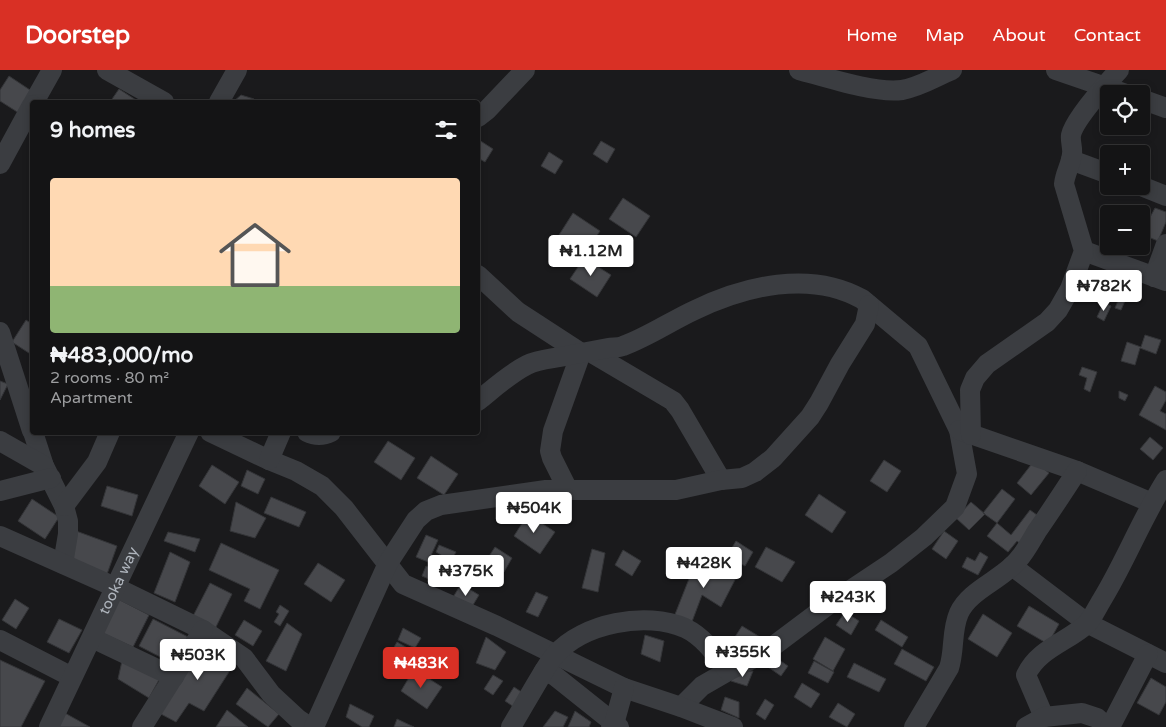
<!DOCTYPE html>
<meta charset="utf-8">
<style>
body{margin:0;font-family:"Varela Round",sans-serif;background:#1d1d1e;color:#f1f3f6;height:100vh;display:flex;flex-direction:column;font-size:19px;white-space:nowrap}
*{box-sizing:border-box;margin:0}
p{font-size:16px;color:#9d9ea0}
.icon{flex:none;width:28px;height:28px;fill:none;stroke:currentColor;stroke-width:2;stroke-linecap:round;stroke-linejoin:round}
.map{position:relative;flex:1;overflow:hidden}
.drawer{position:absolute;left:30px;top:30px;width:450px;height:335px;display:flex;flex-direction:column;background:#141415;border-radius:5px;box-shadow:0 2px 8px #0003,0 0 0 1px #333334}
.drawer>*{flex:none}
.buttons{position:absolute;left:1100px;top:15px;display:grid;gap:10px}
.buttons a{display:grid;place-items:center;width:50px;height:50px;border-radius:5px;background:#141415;box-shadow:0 2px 8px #0003,0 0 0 1px #333334;font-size:25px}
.price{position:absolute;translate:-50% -42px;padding:0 11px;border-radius:5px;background:#fff;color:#222;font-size:16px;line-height:32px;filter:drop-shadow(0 1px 2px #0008)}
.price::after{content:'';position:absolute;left:50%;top:30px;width:15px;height:11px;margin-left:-8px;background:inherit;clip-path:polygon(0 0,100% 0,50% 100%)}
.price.current{background:#d93025;color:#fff}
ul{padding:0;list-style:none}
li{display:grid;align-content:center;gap:10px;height:265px;padding:0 20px}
li span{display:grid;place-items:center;height:155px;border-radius:5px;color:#555}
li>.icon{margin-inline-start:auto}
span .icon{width:90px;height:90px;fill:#fffc;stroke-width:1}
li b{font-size:21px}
h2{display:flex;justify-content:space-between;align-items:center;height:60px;padding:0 20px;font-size:21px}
header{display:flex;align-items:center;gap:30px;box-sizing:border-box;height:70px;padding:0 25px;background:#d93025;color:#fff}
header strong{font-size:24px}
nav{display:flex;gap:28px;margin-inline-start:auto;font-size:18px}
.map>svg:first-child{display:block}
</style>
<header>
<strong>Doorstep</strong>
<nav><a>Home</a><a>Map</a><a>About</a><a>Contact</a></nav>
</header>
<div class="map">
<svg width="1166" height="657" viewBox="0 0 1166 657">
<rect width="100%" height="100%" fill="#1a1a1c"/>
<!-- building -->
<path fill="#47484c" stroke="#343538" d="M9,6L36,24L22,45L0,31V20Z
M119,19L139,32H110Z
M241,25L254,29L251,32H233Z
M479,70L493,79L485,92L478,88Z
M601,71L615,79L607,93L593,84Z
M549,82L563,91L555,104L541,96Z
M623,128L650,146L636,167L609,149Z
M1155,138L1166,142V152L1158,171L1141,164Z
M573,143L600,161L586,182L559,165Z
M584,188L611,205L597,227L570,209Z
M1122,221L1128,224L1121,240L1115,238Z
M1104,232L1111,236L1104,251L1097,247Z
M26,250L32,254V285L12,272Z
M1145,265L1161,270L1156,284L1140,278L1135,295L1121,291L1127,272L1141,277Z
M1082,297L1097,302L1090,322L1084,319L1087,308L1079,305Z
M0,311L8,314L0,330Z
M1155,316L1166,322V330L1160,341L1166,344V360L1139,345Z
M1119,321L1128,325L1125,331L1119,328Z
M1150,367L1163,378L1153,390L1140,379Z
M388,371L415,388L401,410L374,392Z
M431,386L458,404L444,425L417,408Z
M884,390L901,401L887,422L870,411Z
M1034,391L1049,403L1031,425L1017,413Z
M212,395L239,412L225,434L199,416Z
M247,400L265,409L258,424L241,416Z
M107,416L138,425L132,446L101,436Z
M1002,419L1015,429L997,453L983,443Z
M819,424L846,442L832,463L805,445Z
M271,427L306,442L299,457L264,443Z
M32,429L59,447L45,469L18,451Z
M236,432L266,448L255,468L230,461Z
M971,432L985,444L969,460L956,448Z
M1030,440L1044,450L1023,476L1017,471L1008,482L987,466L997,453L1011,465Z
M528,444L555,462L540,484L514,466Z
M76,461L117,476L106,507L71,492Z
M944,461L958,471L946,489L932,479Z
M168,462L200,469L195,482L164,471Z
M426,465L438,470L428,492L416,487Z
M736,471L753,482L745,496L727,486Z
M221,473L279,500L260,539L244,531L250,519L209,500Z
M439,475L456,482L451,491L436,482Z
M495,477L512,488L504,502L486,491Z
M766,477L795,492L782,512L755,497Z
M592,479L605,483L598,522L582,518Z
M623,480L641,491L632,506L615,495Z
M170,482L190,492L175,532L154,523Z
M980,482L988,487L978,505L962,497L967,487L975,491Z
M698,486L738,504L721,537L702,525L690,557L672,552Z
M318,493L345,510L331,532L304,514Z
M426,496L444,504L440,514L422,506Z
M210,513L232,524L213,563L190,552Z
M461,514L479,525L470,540L452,529Z
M536,522L548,527L538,547L526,542Z
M15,529L29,538L16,559L2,550Z
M118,529L149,545L133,577L100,562Z
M280,535L289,541L280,556L274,552L279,544L276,542Z
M1029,536L1059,554L1048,574L1017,556Z
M845,542L859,551L851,565L836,555Z
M983,544L1012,563L997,587L968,569Z
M59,549L82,560L69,583L47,572Z
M153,549L188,567L174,594L139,576Z
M244,550L262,561L253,576L235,565Z
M881,550L908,567L902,577L875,560Z
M287,553L302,564L286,601L266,591Z
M742,556L760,567L751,581L733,570Z
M403,558L421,568L415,578L398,570Z
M645,565L664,571L660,592L641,584Z
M486,567L506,582L495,600L476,593Z
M825,567L845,579L833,601L813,589Z
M202,570L236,591L204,641L189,633L176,652L159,643Z
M397,572L414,582L408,593L389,586Z
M902,579L934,597L926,611L894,594Z
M772,585L788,596L781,606L765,595Z
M0,590L45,611L21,657H0Z
M122,591L160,608L149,628L118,609Z
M814,591L834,602L828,613L808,603Z
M854,593L886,609L879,622L847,607Z
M414,599L442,617L427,639L401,621Z
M753,601L747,616L731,611L737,602Z
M493,605L503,611L493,625L484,619Z
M1151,608L1166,617V632L1159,645L1137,633Z
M802,613L820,624L811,638L794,627Z
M514,617L523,623L514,637L505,631Z
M247,618L279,644L268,657L236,634Z
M725,627L739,632V648L721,640Z
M765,629L774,635L765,650L756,644Z
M838,633L855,644L847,657L829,647Z
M350,634L374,646L369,657H362L346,647Z
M227,640L248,657H216Z
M555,641L568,647L563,657H543Z
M575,641L591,652L589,657H568Z
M63,642L90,657H55Z
M397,649L414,657H394Z"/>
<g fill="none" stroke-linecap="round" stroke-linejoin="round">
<!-- minor -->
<g stroke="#3b3d41" stroke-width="20">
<path d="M107,0L164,32"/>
<path d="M799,0C825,7 876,24 902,20C920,17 935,7 952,0"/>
<path d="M1056,0L1126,24"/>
<path d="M1141,29L1166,38"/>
<path d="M34,32L52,0"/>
<path d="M219,32L237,0"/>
<path d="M478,47L487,40L525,0"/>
<path d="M1071,90L1109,104"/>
<path d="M0,94L32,35"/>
<path d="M1141,116L1166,126"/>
<path d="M1084,181L1166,211"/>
<path d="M478,205L518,242L581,283L553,361L550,381L552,388L568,420"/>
<path d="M1154,207L1166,174"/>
<path d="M0,262L32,361"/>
<path d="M590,282L673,331L680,340L721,410"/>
<path d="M478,331C493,319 509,304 527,295C537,290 549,289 560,287C576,284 592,281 608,278C613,277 618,278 623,276C648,267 671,251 695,240C745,216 810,200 862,229L918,276L959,360L967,404L955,437L924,467L891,493L828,535L764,583L728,601L702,616L681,637"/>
<path d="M959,360L1077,401L1152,433"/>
<path d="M33,362L44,396L64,436L68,451V464L63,494"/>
<path d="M210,362L269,390L296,401L322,416L344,438L403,514L497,556L624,618L681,637L733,657"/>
<path d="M307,362C315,366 323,366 331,362"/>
<path d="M971,365L970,320L975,308L987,294L1047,252L1058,240L1070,219L1084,181L1064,114C1065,103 1071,95 1072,84C1073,78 1070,71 1071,65C1074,50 1108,12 1119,0"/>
<path d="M0,371L44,396"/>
<path d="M269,390L281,362"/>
<path d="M0,421L51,408"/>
<path d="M64,436L97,392L110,362"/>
<path d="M0,466L117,518L203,560L244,588L271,624L298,649L310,657"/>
<path d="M1012,496L1087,553L1166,593"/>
<path d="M92,568L174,607"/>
<path d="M0,570L72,607"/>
<path d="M544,601L555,606L619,657"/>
<path d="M1044,647L1026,605C1038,579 1067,572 1087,554C1093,547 1098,536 1103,528C1126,490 1142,448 1166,410"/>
<path id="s1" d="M49,657L189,362"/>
<path d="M142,657L203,560"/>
<path d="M314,657L388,493L416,450L426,441L441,435L546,420H676L721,410L742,408L755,402L773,388L810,347L819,333L840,294L865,254L869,235"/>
<path d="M511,657C520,642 529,626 538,611C543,603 548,593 555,585C583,553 646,541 685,558C704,567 716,585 728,601"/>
<path d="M611,657L614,654L624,618"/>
<path d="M914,657L949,598C955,580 951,561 959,543C969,520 1003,509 1018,490C1026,481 1031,471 1037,461C1051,441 1064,421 1077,401"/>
<path d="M1026,657L1044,647L1082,643L1097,648L1107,657"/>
<path d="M1110,657L1148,584"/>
</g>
</g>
<g text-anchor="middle" stroke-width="5" stroke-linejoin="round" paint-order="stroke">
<!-- street labels -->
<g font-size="15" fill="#adb3bb" stroke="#151517">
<text dy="5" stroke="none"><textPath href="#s1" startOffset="162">tooka way</textPath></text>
</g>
</g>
</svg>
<div class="buttons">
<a><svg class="icon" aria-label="locate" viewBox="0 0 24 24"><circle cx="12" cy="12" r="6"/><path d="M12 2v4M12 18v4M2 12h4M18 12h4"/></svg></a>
<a>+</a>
<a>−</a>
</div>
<b class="price" style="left:591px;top:207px">₦1.12M</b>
<b class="price" style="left:1104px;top:242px">₦782K</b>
<b class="price" style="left:534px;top:464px">₦504K</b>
<b class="price" style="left:704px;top:519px">₦428K</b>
<b class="price" style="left:466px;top:527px">₦375K</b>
<b class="price" style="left:848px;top:553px">₦243K</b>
<b class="price" style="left:743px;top:608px">₦355K</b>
<b class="price" style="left:198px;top:611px">₦503K</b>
<b class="price current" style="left:421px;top:619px">₦483K</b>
<section class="drawer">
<h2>9 homes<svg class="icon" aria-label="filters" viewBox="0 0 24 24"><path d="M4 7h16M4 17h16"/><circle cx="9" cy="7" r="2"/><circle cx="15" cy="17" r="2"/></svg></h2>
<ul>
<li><span style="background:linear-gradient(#ffd9b3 70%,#8fb573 0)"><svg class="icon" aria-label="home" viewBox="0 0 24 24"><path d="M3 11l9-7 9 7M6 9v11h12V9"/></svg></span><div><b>₦483,000/mo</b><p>2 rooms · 80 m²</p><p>Apartment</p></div></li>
</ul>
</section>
</div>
